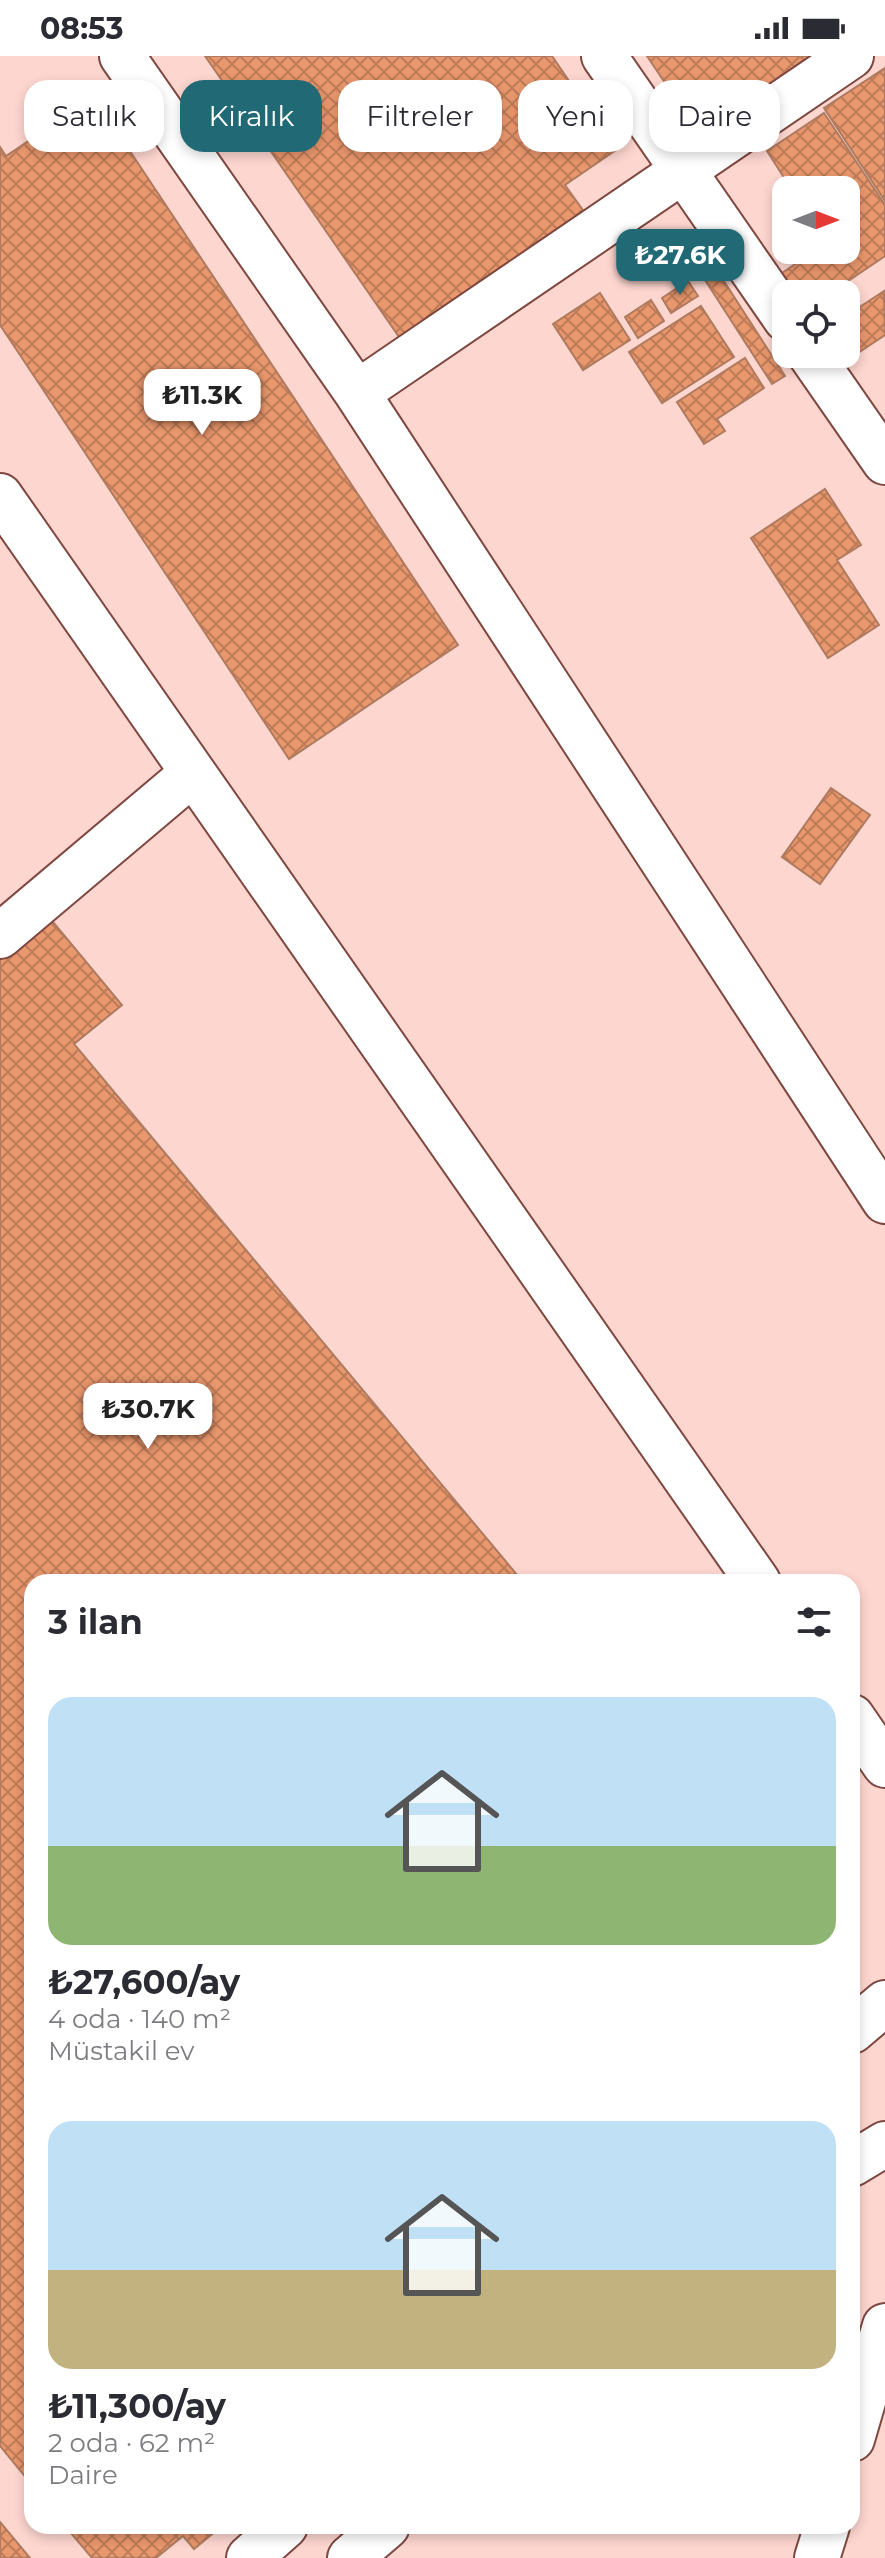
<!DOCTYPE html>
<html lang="tr">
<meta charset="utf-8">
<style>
body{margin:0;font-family:Montserrat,sans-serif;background:#f2f2f3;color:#2b2b33;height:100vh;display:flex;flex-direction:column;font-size:30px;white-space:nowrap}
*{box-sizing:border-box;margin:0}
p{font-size:26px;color:#7c7c81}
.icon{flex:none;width:44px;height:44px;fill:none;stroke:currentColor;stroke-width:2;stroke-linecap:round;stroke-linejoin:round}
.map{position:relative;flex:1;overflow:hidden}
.sheet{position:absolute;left:24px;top:1518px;width:836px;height:960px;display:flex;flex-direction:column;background:#fff;border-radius:24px;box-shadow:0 4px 12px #0003}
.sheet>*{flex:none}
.hud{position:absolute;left:24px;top:24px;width:838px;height:72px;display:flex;gap:16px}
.needle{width:52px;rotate:90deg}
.controls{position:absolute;left:772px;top:120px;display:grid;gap:16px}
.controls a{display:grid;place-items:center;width:88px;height:88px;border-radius:16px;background:#fff;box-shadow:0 4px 12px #0003;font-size:40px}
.price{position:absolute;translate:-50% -68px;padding:0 18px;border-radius:16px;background:#fff;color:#222;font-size:26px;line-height:52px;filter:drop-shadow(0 2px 4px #0008)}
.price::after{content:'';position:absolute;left:50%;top:48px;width:24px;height:18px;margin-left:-12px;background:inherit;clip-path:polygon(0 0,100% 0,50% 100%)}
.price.active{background:#216a75;color:#fff}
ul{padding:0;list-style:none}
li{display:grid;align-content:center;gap:16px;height:424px;padding:0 24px}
li span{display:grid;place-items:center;height:248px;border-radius:24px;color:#555}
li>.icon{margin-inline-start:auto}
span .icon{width:144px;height:144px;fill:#fffc;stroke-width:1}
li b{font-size:34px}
h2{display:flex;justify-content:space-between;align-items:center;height:96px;padding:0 24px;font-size:34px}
.pill{padding:0 28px;border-radius:24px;background:#fff;box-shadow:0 4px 12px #0003;font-size:28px;line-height:72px}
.pill.active{background:#216a75;color:#fff}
.status{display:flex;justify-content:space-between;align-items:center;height:56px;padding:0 40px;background:#fff;direction:ltr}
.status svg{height:22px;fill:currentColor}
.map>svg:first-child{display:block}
</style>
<div class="status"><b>08:53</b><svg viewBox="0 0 49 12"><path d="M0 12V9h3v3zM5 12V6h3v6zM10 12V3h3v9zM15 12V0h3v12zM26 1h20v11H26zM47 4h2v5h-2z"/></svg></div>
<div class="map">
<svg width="885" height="2502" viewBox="0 0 885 2502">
<defs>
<pattern id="building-cross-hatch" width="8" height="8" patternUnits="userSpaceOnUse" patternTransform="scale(2)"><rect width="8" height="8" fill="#e9976c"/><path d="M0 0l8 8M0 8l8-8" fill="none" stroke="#be7b58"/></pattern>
</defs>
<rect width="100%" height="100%" fill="#fed6d0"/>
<!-- building -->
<path fill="url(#building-cross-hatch)" stroke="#ae7b60" stroke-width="2" d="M205,0H552L616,94L565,129L590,164L406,291Z
M647,0H810L698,76Z
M885,12V145L824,52Z
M94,41L458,589L289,703L0,269V91L6,100Z
M824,57L885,149V200L829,238H792L779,219L816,194H846V134H792L767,95Z
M711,205L785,320L772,328L698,213Z
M688,225L698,240L671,257L662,242Z
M884,235L885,279L846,305L841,298H846V260Z
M600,237L630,284L583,314L553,268Z
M651,244L664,265L638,282L625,261Z
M701,250L734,301L662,347L629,296Z
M745,302L764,332L717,363L725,375L704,388L677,346Z
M825,433L861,489L837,504L879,569L828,602L751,482Z
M831,732L870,759L820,828L782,801Z
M48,860L122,949L74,988L523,1526H32V2429L0,2390V900Z
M0,2466L30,2502H0Z
M65,2470H222L194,2493L183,2480L156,2502H92Z"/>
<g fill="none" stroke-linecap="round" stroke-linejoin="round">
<defs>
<path id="minor" d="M122,0L357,337L851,0
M604,0L786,263
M810,298L885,406
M357,337L885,1145
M0,440L758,1526
M0,880L193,717
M852,1661L885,1709
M852,1975L885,1947
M852,2108L885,2088
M852,2383L885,2270
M249,2502L285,2470
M350,2502L387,2470
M817,2502L827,2470"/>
</defs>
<!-- minor casing -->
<use href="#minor" stroke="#7e4840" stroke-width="48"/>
<!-- minor -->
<use href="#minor" stroke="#fff" stroke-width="44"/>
</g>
</svg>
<div class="controls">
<a><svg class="needle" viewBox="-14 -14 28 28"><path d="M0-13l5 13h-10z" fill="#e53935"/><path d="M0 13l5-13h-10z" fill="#7c7c81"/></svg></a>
<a><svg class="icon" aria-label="locate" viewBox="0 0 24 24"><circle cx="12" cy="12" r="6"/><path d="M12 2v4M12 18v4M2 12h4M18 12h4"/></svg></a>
</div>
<b class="price active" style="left:680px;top:241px">₺27.6K</b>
<b class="price" style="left:202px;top:381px">₺11.3K</b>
<b class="price" style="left:148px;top:1395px">₺30.7K</b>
<div class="hud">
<a class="pill">Satılık</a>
<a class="pill active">Kiralık</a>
<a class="pill">Filtreler</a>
<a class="pill">Yeni</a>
<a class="pill">Daire</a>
</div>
<section class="sheet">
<h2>3 ilan<svg class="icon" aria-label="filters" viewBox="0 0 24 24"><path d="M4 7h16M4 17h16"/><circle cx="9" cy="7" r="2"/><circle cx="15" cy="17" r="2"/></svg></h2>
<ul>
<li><span style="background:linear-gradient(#bfe0f5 60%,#8fb573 0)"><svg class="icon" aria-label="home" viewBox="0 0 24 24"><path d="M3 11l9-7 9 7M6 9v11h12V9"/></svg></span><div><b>₺27,600/ay</b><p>4 oda · 140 m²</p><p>Müstakil ev</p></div></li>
<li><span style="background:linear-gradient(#bfe0f5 60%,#c2b280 0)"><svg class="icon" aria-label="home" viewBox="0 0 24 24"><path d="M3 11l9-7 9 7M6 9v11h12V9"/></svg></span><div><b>₺11,300/ay</b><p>2 oda · 62 m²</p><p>Daire</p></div></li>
</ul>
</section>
</div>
